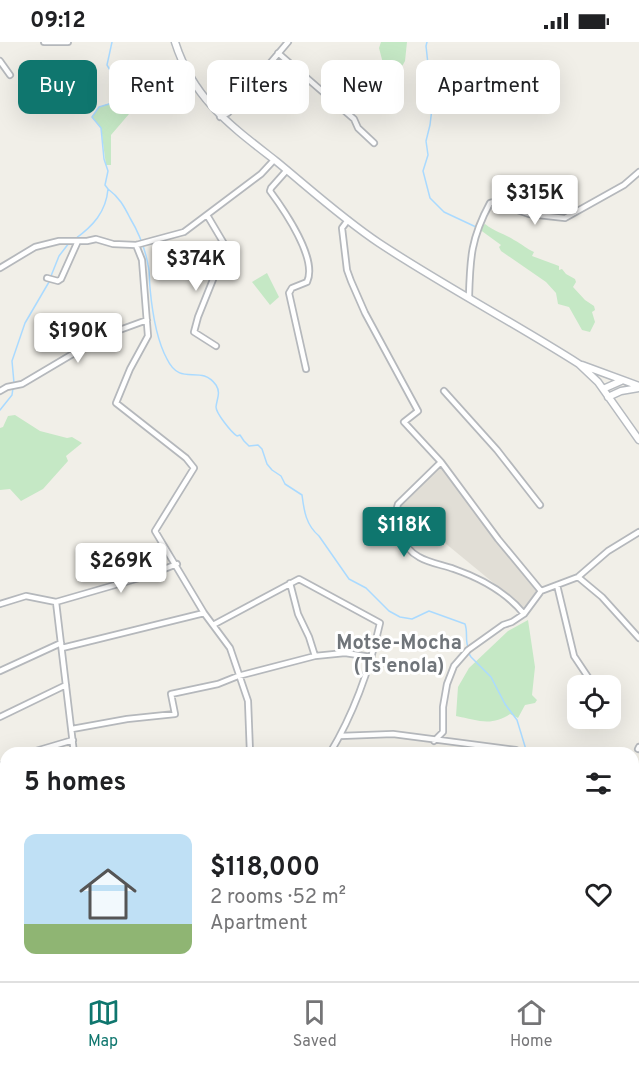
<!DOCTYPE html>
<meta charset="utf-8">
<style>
body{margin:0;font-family:Overpass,sans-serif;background:#f2f2f2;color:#202124;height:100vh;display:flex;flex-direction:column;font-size:22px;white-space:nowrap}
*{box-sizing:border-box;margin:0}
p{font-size:20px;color:#757577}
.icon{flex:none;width:33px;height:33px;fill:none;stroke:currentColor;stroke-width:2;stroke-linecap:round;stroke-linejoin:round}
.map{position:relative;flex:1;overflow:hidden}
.side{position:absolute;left:0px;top:705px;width:639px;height:234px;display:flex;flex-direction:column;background:#fff;border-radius:18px 18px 0 0;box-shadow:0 6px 24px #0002}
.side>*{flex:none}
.top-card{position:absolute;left:18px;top:18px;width:603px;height:54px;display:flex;gap:12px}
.fabs{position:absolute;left:567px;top:633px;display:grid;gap:12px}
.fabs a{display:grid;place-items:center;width:54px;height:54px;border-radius:12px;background:#fff;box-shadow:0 6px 24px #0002;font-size:30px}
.price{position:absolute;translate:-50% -51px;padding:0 14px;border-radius:6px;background:#fff;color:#222;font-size:20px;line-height:39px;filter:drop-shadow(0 2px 3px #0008)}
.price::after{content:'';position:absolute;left:50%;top:36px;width:18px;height:14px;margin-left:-9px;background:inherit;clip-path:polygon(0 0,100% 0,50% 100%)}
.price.on{background:#0f766e;color:#fff}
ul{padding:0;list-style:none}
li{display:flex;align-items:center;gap:18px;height:150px;padding:0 24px}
li span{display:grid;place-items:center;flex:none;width:168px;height:120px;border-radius:12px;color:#555}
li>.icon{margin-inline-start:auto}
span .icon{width:72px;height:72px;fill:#fffc;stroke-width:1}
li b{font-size:26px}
h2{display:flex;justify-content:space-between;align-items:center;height:72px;padding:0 24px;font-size:26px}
.pill{padding:0 21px;border-radius:12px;background:#fff;box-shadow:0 6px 24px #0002;font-size:21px;line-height:54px}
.pill.on{background:#0f766e;color:#fff}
.status{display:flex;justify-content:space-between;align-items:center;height:42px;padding:0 30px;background:#fff;direction:ltr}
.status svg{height:16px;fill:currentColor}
.dock{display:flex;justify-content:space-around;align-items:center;height:84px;border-top:2px solid #e0e0e0;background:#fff;font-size:16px;color:#757577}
.dock a{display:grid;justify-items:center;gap:3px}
.dock .on{color:#0f766e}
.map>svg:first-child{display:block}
</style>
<div class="status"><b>09:12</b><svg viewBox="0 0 49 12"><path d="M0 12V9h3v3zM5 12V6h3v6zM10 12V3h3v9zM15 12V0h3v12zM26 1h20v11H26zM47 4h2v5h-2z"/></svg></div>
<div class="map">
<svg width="639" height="939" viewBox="0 0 639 939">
<rect width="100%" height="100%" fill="#f1efe8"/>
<!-- education -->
<path fill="#e1ded6" d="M442,423L537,546V549L524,566L400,464Z"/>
<!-- green -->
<path fill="#c5e8c5" d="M381,0H407L405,19L400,28L385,29L379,6Z
M111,23H115L121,34L122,57L129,63V72L111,93V123H106L101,86L92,75L99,65L119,58C115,52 114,33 111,23Z
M485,182C497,191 503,191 514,198C522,202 527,207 534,210L532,214L559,224V228L562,227L566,232L575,237L576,240L573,245L585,258L594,264L595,268L592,270L595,280L590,290L582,288L569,265L558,262L556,251L546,240L501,209L499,205L501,203L479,187Z
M267,231L279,255L270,263L252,240Z
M15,373L40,389L67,396L72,395L82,401L66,414L68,419L43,447L21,459L10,447L0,448V386L3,385L8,374Z
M528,578L535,625L532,653L537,658L535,661L525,663L518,676L510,672C491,685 477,678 456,674L458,645L469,626L508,589Z"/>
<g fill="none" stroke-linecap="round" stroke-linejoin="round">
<!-- stream -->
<path stroke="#aadaff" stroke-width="1.5" d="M427,0L426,4L430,40L434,49L430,83L426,99L428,113L423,129L430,156L444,170L476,185
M108,147C119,155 124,164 130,176C139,191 145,206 148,223C150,230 149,238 150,246C152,268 156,297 167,317C181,346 200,321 216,343C221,351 217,356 216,365C216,371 231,390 237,394L240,393L244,399L249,404L258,403L262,407L267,422L272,428L281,434L285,442L302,453C304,469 306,483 319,494L349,537L366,546L389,569L400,575L412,577L429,569L465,582C468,590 465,598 468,605
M75,197C93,184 106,170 108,147L105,143L108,129L104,117L101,86L92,75L99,65L119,59C112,49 118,39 107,23L112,0
M51,234L59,214L69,201
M14,341L12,319L25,281L49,240
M0,368L12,353L13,346
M468,610L471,615L491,635L505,662L517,678L527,711
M550,933L552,939"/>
<defs>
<path id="minor" d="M44,0H68
M278,11L354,77L358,86L374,101
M0,19L10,33
M220,75L228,71L288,0
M287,128L271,146L270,149C284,168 318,217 307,240L292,246L289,251L306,327
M207,173L226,205L198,275L194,290L216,304
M348,178L342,186L347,228L351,239L365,271L418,369L404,380L441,420L498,497L541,549
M136,203L142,218L148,294L130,327L116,361L186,416L194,426L155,489L204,571L230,606L248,659L250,711
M0,226L35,205L59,199H87L96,197L113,202L136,203L184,190L261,132L274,118
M47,236L58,239L61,237L78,199
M469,255C470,216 471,196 490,161L494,160L529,172L565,176L624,143L639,130
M0,349L7,345L22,342L103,294L147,278
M444,349L497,408L540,463
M441,420L398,462C392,480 402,506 419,515C429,521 443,523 454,527C480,536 507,551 524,572
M578,535L602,555L639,596
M290,541L298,572L309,595L315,614
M557,543L574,614L594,644
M56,560L74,711
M0,562L26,554L56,560L146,534L177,522
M213,583L299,537L380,581C370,626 354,671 330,711
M62,606L204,571
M0,629L61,601
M0,675L66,643
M598,681L600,676
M72,687L127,677L175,672L171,652L218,642L238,634L315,614L345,611L371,615
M340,694L393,692L516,708
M434,699L443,690V665L447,642L454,624L468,608L503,583L512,580L524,572L541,549L578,535L608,509L639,490
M638,707L639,705
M29,711L73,698
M0,724L6,721
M0,827L3,779L6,777
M633,918L639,915
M30,933L31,939
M58,933L78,939
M275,933L283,939
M371,933L372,939
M539,933L544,939
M5,939L19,933
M103,939L108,933
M192,939L200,933
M582,939L609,933"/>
<path id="secondary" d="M175,0C193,57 231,84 276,119C310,147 343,177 379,201C444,244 513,280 579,322L598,340L639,398
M582,323L639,344
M603,347L621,339
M608,355L621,349L639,346"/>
</defs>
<!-- minor casing -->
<use href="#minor" stroke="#b5b8bc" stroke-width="8"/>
<!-- secondary casing -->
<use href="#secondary" stroke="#b6babf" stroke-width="9"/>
<!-- minor -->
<use href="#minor" stroke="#fff" stroke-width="4.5"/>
<!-- secondary -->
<use href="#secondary" stroke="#fff" stroke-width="6"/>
</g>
<g text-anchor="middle" stroke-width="6" stroke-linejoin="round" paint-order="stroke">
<!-- neighbourhood labels -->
<g font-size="20" font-weight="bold" fill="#70757a" stroke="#fff">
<text x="399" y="607">Motse-Mocha<tspan x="399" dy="23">(Ts'enola)</tspan></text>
</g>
</g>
</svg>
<div class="fabs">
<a><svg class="icon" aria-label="locate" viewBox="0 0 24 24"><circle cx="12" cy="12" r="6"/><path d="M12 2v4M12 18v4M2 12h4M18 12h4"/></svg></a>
</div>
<b class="price" style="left:535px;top:184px">$315K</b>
<b class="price" style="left:196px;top:250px">$374K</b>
<b class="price" style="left:78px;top:322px">$190K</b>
<b class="price on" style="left:404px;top:516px">$118K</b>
<b class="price" style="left:121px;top:552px">$269K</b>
<div class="top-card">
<a class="pill on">Buy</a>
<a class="pill">Rent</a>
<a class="pill">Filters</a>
<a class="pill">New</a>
<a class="pill">Apartment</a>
</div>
<section class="side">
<h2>5 homes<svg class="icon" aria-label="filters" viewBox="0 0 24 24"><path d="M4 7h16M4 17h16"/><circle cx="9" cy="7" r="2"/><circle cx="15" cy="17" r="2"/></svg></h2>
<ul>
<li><span style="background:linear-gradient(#bfe0f5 75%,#8fb573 0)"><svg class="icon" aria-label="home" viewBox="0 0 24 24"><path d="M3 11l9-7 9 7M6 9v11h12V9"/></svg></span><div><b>$118,000</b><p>2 rooms · 52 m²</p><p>Apartment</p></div><svg class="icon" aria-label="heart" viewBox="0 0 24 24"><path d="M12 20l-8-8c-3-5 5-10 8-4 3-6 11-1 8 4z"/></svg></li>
</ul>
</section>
</div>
<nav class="dock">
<a class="on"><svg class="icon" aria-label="map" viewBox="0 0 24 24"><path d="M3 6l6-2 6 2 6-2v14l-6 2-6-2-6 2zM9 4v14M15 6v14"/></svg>Map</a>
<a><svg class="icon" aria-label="saved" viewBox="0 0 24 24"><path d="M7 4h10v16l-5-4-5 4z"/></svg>Saved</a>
<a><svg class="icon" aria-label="home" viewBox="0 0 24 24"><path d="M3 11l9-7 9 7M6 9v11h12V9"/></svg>Home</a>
</nav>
